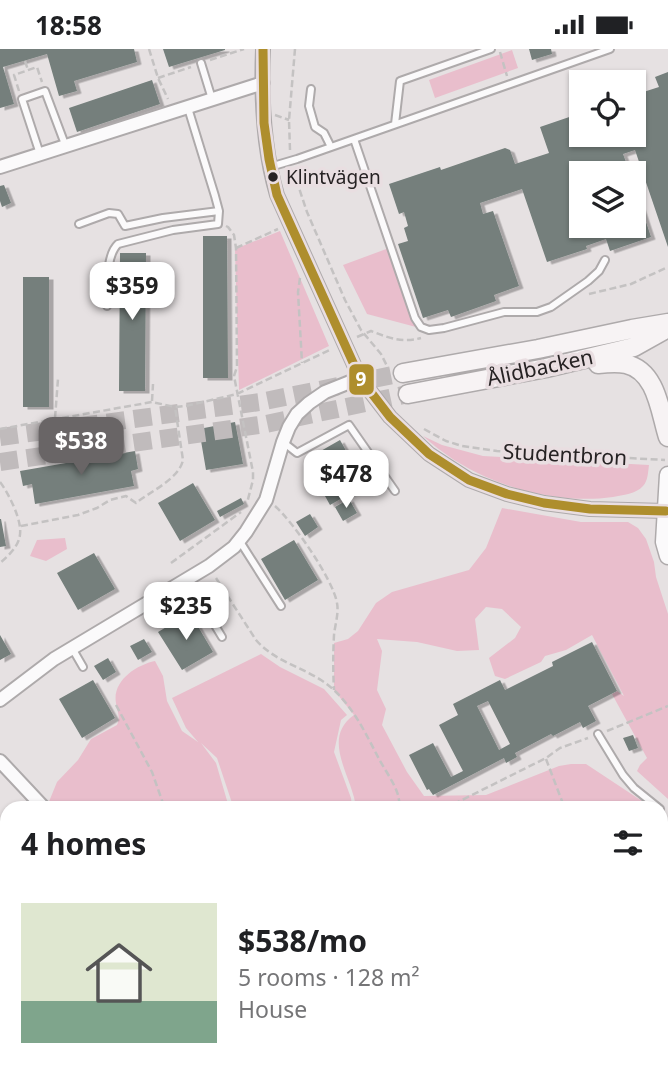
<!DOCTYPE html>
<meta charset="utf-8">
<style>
body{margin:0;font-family:"Noto Sans",sans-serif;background:#f2f2f2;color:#202124;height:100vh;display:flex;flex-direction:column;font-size:26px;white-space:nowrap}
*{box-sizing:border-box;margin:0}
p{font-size:23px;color:#757577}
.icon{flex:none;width:38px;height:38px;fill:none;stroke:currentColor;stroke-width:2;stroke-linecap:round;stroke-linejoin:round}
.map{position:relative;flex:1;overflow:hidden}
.panel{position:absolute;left:0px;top:752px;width:668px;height:275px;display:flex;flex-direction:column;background:#fff;border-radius:21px 21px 0 0;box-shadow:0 2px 5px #0004}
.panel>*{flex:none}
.controls{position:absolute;left:569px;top:21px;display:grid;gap:14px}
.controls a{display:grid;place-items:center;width:77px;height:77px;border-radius:0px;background:#fff;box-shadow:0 2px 5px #0004;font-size:35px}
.price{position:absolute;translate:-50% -60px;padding:0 16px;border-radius:14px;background:#fff;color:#222;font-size:23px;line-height:46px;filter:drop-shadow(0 2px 4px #0008)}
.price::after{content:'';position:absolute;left:50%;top:42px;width:21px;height:16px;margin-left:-10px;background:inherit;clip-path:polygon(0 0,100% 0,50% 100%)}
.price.active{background:#696566;color:#fff}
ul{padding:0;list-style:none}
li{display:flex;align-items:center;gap:21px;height:175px;padding:0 21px}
li span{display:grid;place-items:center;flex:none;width:196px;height:140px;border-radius:0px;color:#555}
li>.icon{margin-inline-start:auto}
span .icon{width:84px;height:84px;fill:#fffc;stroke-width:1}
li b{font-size:30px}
h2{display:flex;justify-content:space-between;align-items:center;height:84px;padding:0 21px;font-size:30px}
.status{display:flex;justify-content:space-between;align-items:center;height:49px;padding:0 35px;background:#fff;direction:ltr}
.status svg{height:19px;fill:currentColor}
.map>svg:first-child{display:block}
</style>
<div class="status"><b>18:58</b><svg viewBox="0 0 49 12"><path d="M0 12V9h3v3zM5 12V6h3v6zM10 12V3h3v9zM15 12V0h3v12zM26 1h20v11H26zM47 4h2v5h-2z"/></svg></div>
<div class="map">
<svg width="668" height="1027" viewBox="0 0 668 1027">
<defs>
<filter id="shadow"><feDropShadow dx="4.5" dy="2.5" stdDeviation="0" flood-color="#0004"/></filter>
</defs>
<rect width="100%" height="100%" fill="#e6e1e2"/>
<!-- green -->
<path fill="#e9becc" d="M512,1L518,19L435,49L429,31Z
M280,182L329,297L239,341L235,200Z
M389,199L416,278L367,265L343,216Z
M423,387L442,396L483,407L649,416C648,423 648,432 643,437C636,445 623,446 613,448C571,454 525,445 486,428C463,418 442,404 423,387Z
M502,459L581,473H628L638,479L646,490L654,513L656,528L668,565V750L637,722L640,716L647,709L612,645L617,642L624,647L592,586L566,601L545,607L541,613L505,630L495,627L489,609L515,589L521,578L502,560L486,558L475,570L479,601L457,602L417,593L377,590L382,602L377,641L386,660L382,676L407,723L424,747L486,746L559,717L571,715H586L645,754L649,759H356C353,728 320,690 354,666L334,641V594L348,590L358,582L376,554L392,543L469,521L486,499Z
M65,489L67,500L46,512L30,507L37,491Z
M261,605L280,618L324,640L347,666L341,671L334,703L351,749L352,759H231L232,754L217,709L201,694L216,714L228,755V759L46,760L57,733L78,711L91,690L117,676C121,667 117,663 116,654C112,632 136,616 155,612L163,627L167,652L182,682L198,693L186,679L172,649Z
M668,789V907L662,910V791Z"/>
<!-- building -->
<path fill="#747f7b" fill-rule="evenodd" filter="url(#shadow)" d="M0,0H134L137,13L74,32L77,42L59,47L47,5L3,18L14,55L0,59Z
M163,0H225V1L169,18Z
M529,0H551L552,5L532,11Z
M668,23V198L635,101L623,105L630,124H581V177H634V137L651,188L610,202L606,190L586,197L587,200L547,213L522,140L480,154L483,165L493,162L519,237L494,246L496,252L451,268L448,261L423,269L398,195L408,192L404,179L408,177L404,163L399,165L389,135L440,118L441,121L505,99L510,101L515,115L549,104L540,78L581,64V86H634V46L659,38L655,28Z
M152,31L160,55L77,83L69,59Z
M4,136L11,154L2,158L0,152V137Z
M203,187H227L228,329H203Z
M120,204H146L145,342H119Z
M23,228H49V358H23Z
M235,373L243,415L206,421L199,380Z
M340,391L365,436L330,456L305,411Z
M135,402L138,420L131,422L134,437L35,455L32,435L23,437L20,422Z
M193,434L215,471L180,492L158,454Z
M241,449L244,455L220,468L217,462Z
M349,450L357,464L343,472L335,458Z
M310,465L318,478L305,487L296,473Z
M0,470H1L6,497L0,498Z
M294,491L318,531L285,551L261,510Z
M94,504L115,540L78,561L57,524Z
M190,564L213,603L182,621L158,583Z
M0,586L11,605L0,611Z
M144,590L152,603L138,611L130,597Z
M592,593L617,642L588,657L596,672L583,679L580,673L553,687L551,685L515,704L517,708L506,714L504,709L433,746L429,740L427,741L409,706L433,694L451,728L463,722L439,676L458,666L453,655L500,631L505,641L553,617L552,613ZM488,652L510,695L499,701L477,657Z
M108,609L116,623L103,631L94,617Z
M93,631L115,669L82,689L59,650Z
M633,686L638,699L629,702L623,689Z
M7,920V950L4,951L2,944L0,945V923Z
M119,1020H143L145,1027H122Z
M381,1020H415L425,1027H377Z
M448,1020H472L467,1027H458Z
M608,1020H641L648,1027H609L605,1023Z"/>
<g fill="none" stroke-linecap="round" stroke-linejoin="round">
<!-- secondary-tunnel -->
<path stroke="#c0bbbc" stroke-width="18" stroke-dasharray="18 9" stroke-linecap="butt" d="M0,388L260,353L403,324
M0,413L266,375L408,345"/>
<defs>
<path id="service" d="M201,14L212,50
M311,40L309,57L315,78L324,84L331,98
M395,75L400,32L491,0
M354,90L415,269L421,278L429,281L444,279L504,263H537L551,258L588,232L599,222L605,211
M40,105L22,50L45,42L66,98
M270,118L297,110L610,0
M79,175L109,164L118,165L125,177L163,169L219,162
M107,257C108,240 105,207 118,195L173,181L218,175L219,162L215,147L188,59
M283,393L297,404L349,376L395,442
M239,491L281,557
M187,530L222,588
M72,599L83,618
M598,685L623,726L634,739L660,760
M662,784L668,781"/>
<path id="minor" d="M263,0C261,49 263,99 277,146L360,329L390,368L429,405L469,431L507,445L544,454L590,460L666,462
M0,118L263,34
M0,651L54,610L209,517L234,498L246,483L266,451L283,393L289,378L297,365L309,354L325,343L360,329
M0,712L45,760
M0,841L7,834
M0,990L7,1008
M662,1004L668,1010
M12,1020L14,1027
M172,1020L175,1027
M326,1020L338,1027
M195,1027L214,1020"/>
<path id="tertiary" d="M668,426L664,493L668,507"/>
<path id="secondary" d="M598,315C607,314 617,313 626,315C657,322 660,363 668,388
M403,324L538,300L632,280L668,274
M408,345L546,319L634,298L668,279"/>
</defs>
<!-- service casing -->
<use href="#service" stroke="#aeaaab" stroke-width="10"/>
<!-- minor casing -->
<use href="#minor" stroke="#aeaaab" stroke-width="16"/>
<!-- tertiary casing -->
<use href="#tertiary" stroke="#aeaaab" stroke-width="19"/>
<!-- secondary casing -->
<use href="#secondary" stroke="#aeaaab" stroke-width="21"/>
<!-- path -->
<path stroke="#c4c2c2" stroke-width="2.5" stroke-dasharray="7 3.5" stroke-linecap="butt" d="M149,0L158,29L168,50
M500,3L507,27
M210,11L244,0
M25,12L28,21
M158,29L191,18
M19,42L14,26L37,18L42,33
M275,66L289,71
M290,101L289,71L295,0
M293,121L307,163L345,251L361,281L381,305L388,319
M226,177L228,178L234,186L236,199L237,318L234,327L253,423V431L247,454
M236,199L278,180
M300,229L298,243L302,314
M589,245L631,235L668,218
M357,288L371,282C389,289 402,294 421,289
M152,352L153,335
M55,369L58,330
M0,380L152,353L175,358L186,357L237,345L332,300
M424,380L446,392L462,397L497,402L665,411
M0,433C6,441 10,449 14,458C25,485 22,495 0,514
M275,457C293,473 333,530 337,554C339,564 335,576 334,586C333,605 333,623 334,641
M21,477L78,466L97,459L110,451L126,447L136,454C151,442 179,430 183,411L175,358
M171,514L241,463
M216,529L256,591C273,611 299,617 321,631C349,649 364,681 379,710C385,721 393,732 397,743C399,748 399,754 401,760
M116,656L152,723L165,760
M607,682L668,657
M546,710L565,760
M444,760L546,709L560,699L588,689"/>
<!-- service -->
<use href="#service" stroke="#fbfafb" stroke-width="6"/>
<!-- minor -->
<use href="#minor" stroke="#fbfafb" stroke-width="12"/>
<!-- tertiary -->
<use href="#tertiary" stroke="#fbfafb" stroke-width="16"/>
<!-- secondary -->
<use href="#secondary" stroke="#f7f3f4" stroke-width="18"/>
<defs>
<path id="bus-1" d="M263,0L264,74L269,110L277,146L360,329L390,368L429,405L469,431L507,445L544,454L590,460L666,462"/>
</defs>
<!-- bus-1 casing -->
<use href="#bus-1" stroke="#e9dee1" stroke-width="14"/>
<!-- bus-1 -->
<use href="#bus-1" stroke="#ae8e2d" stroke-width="9"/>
</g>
<!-- markers -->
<circle fill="#262223" stroke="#e9dee1" stroke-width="2.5" cx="273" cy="128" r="6"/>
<g text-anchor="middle" stroke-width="7" stroke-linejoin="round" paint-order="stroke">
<!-- bus labels -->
<g font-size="19" fill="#262223" stroke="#e9dee1" text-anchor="start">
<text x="286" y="135">Klintvägen</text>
</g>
<!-- street labels -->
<g font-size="21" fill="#262223" stroke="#e9dee1">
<text transform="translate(540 319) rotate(-12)" y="7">Ålidbacken</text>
<text transform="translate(565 406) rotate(3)" y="7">Studentbron</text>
</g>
</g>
<rect stroke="#e9dee1" stroke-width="2.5" x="348" y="314" width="27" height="33" rx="7" fill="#ae8e2d"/>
<g font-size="19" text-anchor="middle" font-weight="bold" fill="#fff">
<text x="361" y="337">9</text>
</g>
</svg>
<div class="controls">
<a><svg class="icon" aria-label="locate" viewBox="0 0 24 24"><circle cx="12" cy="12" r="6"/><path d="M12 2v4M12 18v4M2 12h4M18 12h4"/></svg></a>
<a><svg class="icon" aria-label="layers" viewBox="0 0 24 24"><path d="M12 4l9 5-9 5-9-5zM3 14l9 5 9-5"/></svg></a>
</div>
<b class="price" style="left:132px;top:273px">$359</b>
<b class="price active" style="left:81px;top:428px">$538</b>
<b class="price" style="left:346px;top:461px">$478</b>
<b class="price" style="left:186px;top:593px">$235</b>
<section class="panel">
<h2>4 homes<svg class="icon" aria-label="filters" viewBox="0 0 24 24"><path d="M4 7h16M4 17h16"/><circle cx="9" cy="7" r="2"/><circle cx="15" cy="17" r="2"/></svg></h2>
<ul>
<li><span style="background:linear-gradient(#dfe7d0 70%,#7fa58c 0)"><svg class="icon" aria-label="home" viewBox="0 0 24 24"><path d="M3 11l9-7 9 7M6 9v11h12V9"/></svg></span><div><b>$538/mo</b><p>5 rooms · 128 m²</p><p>House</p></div></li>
</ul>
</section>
</div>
